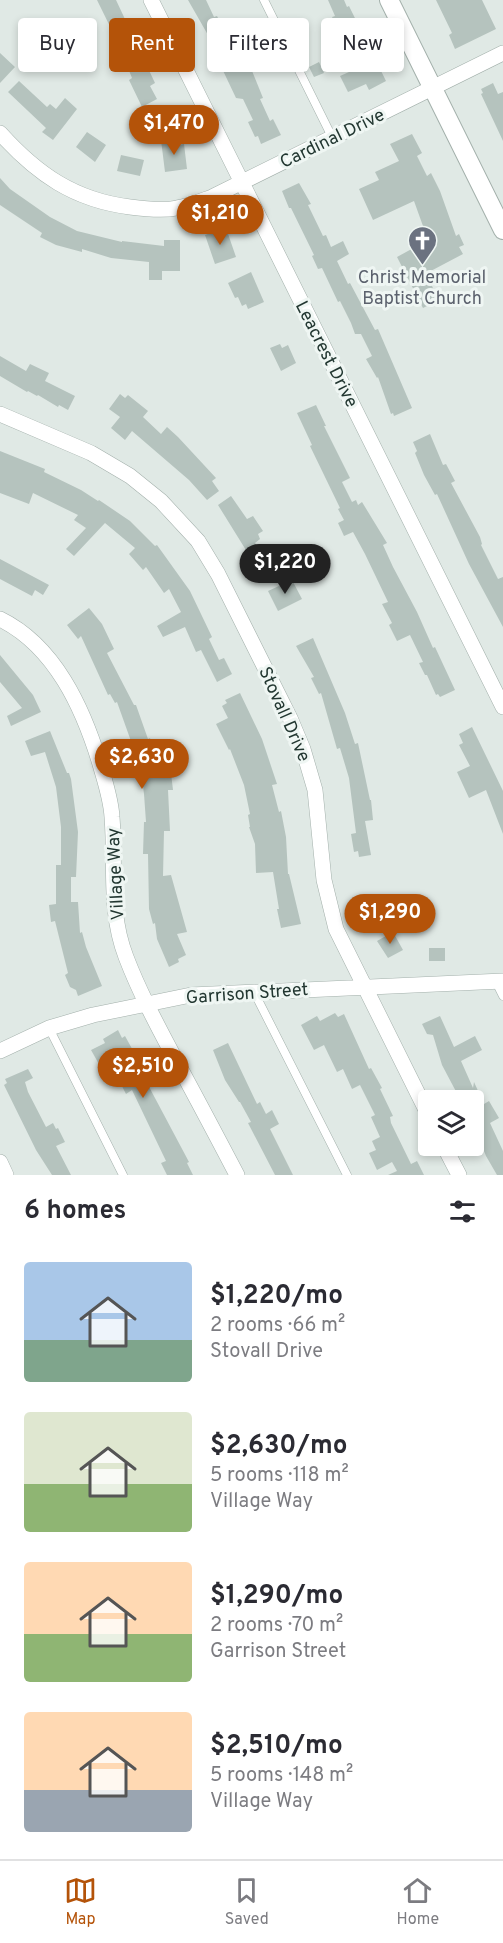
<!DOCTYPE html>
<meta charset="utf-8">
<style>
body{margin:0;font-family:Overpass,sans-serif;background:#f7f7f7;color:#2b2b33;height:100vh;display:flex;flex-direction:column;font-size:22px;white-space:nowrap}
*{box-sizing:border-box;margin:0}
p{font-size:20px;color:#7c7c81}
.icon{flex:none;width:33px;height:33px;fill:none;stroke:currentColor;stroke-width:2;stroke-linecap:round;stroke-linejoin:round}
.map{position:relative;height:1175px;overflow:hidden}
.side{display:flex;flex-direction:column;background:#fff;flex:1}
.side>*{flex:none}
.top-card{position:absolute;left:18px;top:18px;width:468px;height:54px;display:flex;gap:12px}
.tools{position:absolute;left:418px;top:1090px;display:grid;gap:12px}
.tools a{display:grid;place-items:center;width:66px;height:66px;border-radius:6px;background:#fff;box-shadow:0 3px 9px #0003;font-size:30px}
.price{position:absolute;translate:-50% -51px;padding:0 14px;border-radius:21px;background:#b45309;color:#fff;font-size:20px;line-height:39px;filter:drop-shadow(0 2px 3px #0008)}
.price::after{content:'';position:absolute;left:50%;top:36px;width:18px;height:14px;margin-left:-9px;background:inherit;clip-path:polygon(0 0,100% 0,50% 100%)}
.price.on{background:#222;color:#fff}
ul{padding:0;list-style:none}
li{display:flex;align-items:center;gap:18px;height:150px;padding:0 24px}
li span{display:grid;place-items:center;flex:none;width:168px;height:120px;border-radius:6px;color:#555}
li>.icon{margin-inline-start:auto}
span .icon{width:72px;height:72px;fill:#fffc;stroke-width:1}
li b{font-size:26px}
h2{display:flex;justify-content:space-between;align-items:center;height:72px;padding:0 24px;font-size:26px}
.tag{padding:0 21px;border-radius:6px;background:#fff;box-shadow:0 3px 9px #0003;font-size:21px;line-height:54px}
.tag.on{background:#b45309;color:#fff}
.tabs{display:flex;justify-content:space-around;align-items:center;height:84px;border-top:2px solid #e1e1e2;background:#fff;font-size:16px;color:#7c7c81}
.tabs a{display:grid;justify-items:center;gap:3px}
.tabs .on{color:#b45309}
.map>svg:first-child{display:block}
</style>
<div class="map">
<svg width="503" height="1175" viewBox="0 0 503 1175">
<rect width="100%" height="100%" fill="#e0e9e5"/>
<!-- building -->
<path fill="#b5c3be" d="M97,0H116L155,83L150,86L157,99L142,107L129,80L132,78L128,68L129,67L121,61L126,59Z
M188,0H206L214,17L217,16L234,50L242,46L263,98L260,99L270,121L273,119L281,135L261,144L258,136L255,137L248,122L253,120L243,99L236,98L217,58L220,56Z
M328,0H344L347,7L349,6L386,81L369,90L366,84L348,92L340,76L349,72L328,24L334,21L332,17L335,16Z
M436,0H482L496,29L455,49L449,35L452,33Z
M0,53L15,67L0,83Z
M319,62L324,73L314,77L309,67Z
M19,81L47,107L50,104L56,109L65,98L77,109L53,140L42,132L46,128L8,92Z
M493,83L498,94L503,92V141L481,94L483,93L481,89Z
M87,132L106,145L95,162L76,147Z
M412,134L422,153L417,156L427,176L431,173L440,191L456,236L459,234L464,245L459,247L463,254L427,273L430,279L429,280L439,300L423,308L397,257L428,240L414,201L373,220L359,189L379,180L375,172L399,161L390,144Z
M172,138L173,146L184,144L187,169L165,172L161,140Z
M121,155L144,160L140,176L117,171Z
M0,178L10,189L50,217L77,231L122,242V241L164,246V240H180V271H162V280H149V262L111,258L82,249V252L56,245L40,237L42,233L0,205Z
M299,183L311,204L308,205L323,236L326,235L331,247L343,241L349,254L337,261L348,284L350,283L375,330L378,329L412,408L394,416L393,413L391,414L378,377L377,378L366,359L372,356L361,334H355L351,323L340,301L338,302L322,268L318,269L312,256L314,255L291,208H289L282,191Z
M226,228L236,257L215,264L205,235Z
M251,272L264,302L248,309L246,304L242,306L238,297L235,298L228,283Z
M280,344L282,348L288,345L296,363L281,371L270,348Z
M0,356L26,371L30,364L49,373L45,381L75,396L68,410L59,405L58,407L38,395L37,396L28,391L27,392L0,376Z
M120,394L125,398L128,395L148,411L143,417L161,434L167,427L178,437L216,478L212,481L219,491L207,500L189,480L132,431L125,440L111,428L120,417L109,409Z
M316,405L326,426H324L350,478L342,482L352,502L356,500L358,505L362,502L387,543L383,545L393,567L417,612L433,648L435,647L455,690L440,697L438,694L436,695L427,675H425L419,663L423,662L410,635L397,641L389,625L392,623L382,604L388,602L365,554L353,532L344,536L338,523L344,520L338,509L340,508L310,446L312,445L297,413Z
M430,434L443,465L446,464L455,481L451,483L480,537L482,544L481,545L498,579L503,577V627L469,564L437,494L435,495L424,475L415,453L417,451L413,442Z
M0,451L45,469L44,472L81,490L98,501L99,500L130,521L155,546L157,545L190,591L212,637L209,639L219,660L224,658L232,674L217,682L201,650L196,652L185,627L163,637L157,626L181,612L169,589L164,593L146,567L143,570L129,554L135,548L105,523L74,556L66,549L86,528L74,520L78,515L33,493L29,504L0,493Z
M231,496L247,519L253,516L263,531L258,534L260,539L255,543L259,549L249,555L218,505Z
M0,559L49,585L43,595L35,590L32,596L0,579Z
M292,580L302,599L278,611L268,591Z
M89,608L102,624L114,649L107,653L134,705H136L148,739L150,738L161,774L171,773L173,790H168L170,831H164L163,876L171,875L187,932L177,934L186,955L178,959L179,962L169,967L157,939L155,923L153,924L149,909L148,854H143L144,822H146L144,794L139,755L134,756L132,744L117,702L115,703L110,694L108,695L81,636L78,639L67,625Z
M313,638L345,713L355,744L358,743L370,800H371L373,820L365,821L371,855L359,857L358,851L354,852L351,834L356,833L349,778L340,748L337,749L321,693L319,694L311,678L314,677L296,646Z
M0,655L33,695L41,712L11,726L7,716L22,708L0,682Z
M240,693L262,739L277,784L272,785L279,812L281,811L286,837L288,874H289L301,924L281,928L277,909H279L273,872L256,873L255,844L249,827H250L248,815L250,814L244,785L230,749L229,750L216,724L228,718L222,706L227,703L225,700Z
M472,727L503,791V834L486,790L469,798L457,772L470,766L459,745L463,743L459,734Z
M50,731L67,773H69L71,779L78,832L76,877H71V902H78L80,933L82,932L86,947L102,986L78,996L76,990L70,987L65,975L68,973L55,921L51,922L49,905L56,904V865H61V827L56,787L45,752L31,756L25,741Z
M379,897L386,917L369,923L363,902Z
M393,932L403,950L388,958L377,941Z
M429,948H445V961H429Z
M335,1013L338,1017L344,1014L369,1069L371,1068L382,1088L380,1089L393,1116L390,1117L391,1123L411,1164L417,1161L424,1175H388L397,1171L392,1162L377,1170L369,1153L376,1150L372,1141L380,1137L371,1117L375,1115L360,1085L352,1089L343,1069L337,1072L324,1045L314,1050L301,1025L317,1016L320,1021Z
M440,1016L454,1047L475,1036L482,1050L461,1061L473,1088L474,1082L484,1104L489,1101L499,1118L490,1123L503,1151V1175H497L486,1156L480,1141L482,1140L474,1125V1101H461L442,1065L433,1035L427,1034L422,1024Z
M118,1030L122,1038L125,1036L146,1074L145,1075L149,1082L147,1083L189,1162L187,1163L193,1175H167L161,1163L166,1161L132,1090L126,1094L109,1061L100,1066L91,1050L105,1043L103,1039Z
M228,1043L257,1104L260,1102L266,1114L272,1110L279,1124L270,1129L293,1175H275L248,1123L251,1122L240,1102H239L225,1080L213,1050Z
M28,1069L33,1078L25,1082L28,1092L46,1127L53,1123L56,1129L58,1128L65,1142L56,1146L71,1175H52L36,1150L4,1085L7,1083L5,1079Z"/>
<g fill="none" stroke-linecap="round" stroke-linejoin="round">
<defs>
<path id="service" d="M264,0L333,139
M496,982L503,996
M254,992L347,1175
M49,1028L123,1175"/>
<path id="minor" d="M151,0L503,707
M0,133C37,174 74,200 130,207C145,209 162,211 177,208C189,206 201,201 212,197L503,53
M0,414L91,453L130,476L161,501L198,541L218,574L290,718L303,749L315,790L324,880L336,929L429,1116
M0,619C55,646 83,708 100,764C105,782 111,799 112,817C116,866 108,910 126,957C139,991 156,1023 173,1055C195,1095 216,1135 237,1175
M0,1051L49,1028L93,1015L191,995L503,981
M444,1146L459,1175
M0,1162L6,1175"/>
<path id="tertiary" d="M389,0L503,230"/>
</defs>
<!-- service casing -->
<use href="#service" stroke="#a3b0ab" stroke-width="9"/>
<!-- minor casing -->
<use href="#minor" stroke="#a3b0ab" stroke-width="16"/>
<!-- tertiary casing -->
<use href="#tertiary" stroke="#a3b0ab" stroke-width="20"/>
<!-- service -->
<use href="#service" stroke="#fff" stroke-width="8"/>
<!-- minor -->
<use href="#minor" stroke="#fff" stroke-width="15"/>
<!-- tertiary -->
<use href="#tertiary" stroke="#fff" stroke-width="18"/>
</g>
<!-- icons -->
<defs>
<symbol id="church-pin" viewBox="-11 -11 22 30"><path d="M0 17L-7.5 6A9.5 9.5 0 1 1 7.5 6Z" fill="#6b7280" stroke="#eff6f3"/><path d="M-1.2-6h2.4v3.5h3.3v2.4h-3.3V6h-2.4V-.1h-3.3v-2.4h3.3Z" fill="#fff"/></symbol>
</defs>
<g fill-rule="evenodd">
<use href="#church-pin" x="406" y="224" width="33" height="45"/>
</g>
<g text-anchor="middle" stroke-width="6" stroke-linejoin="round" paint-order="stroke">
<!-- street labels -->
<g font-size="18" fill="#223731" stroke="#eff6f3">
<text transform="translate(332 138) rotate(-26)" y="6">Cardinal Drive</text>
<text transform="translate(327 354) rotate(63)" y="6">Leacrest Drive</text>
<text transform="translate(285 714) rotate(66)" y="6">Stovall Drive</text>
<text transform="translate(115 874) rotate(-93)" y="6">Village Way</text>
<text transform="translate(247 993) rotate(-4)" y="6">Garrison Street</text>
</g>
<!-- worship labels -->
<g font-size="18" fill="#5b616d" stroke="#eff6f3">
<text x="422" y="283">Christ Memorial<tspan x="422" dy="21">Baptist Church</tspan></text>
</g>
</g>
</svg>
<div class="tools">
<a><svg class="icon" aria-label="layers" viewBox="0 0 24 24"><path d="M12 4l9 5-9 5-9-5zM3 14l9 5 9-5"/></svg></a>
</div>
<b class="price" style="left:174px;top:156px">$1,470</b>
<b class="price" style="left:220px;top:246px">$1,210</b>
<b class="price on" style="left:285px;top:595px">$1,220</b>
<b class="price" style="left:142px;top:790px">$2,630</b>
<b class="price" style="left:390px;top:945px">$1,290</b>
<b class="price" style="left:143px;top:1099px">$2,510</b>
<div class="top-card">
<a class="tag">Buy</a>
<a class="tag on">Rent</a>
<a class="tag">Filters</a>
<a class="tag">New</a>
</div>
</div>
<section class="side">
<h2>6 homes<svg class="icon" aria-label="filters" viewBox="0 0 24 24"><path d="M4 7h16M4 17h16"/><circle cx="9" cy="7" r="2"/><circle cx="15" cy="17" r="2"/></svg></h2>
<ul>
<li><span style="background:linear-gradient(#a9c7e8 65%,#7fa58c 0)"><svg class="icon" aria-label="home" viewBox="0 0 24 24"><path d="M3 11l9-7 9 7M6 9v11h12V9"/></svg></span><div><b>$1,220/mo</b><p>2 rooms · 66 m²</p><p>Stovall Drive</p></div></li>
<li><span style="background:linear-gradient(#dfe7d0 60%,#8fb573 0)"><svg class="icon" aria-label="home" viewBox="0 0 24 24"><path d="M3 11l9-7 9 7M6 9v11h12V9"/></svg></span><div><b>$2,630/mo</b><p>5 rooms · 118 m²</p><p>Village Way</p></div></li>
<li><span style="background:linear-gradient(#ffd9b3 60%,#8fb573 0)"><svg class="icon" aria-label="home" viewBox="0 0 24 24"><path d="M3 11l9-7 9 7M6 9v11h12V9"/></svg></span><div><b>$1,290/mo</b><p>2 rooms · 70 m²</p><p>Garrison Street</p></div></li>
<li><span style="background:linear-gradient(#ffd9b3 65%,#9aa5b1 0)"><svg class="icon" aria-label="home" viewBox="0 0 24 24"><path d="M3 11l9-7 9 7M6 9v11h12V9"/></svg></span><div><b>$2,510/mo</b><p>5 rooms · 148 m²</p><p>Village Way</p></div></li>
</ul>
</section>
<nav class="tabs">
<a class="on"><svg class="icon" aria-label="map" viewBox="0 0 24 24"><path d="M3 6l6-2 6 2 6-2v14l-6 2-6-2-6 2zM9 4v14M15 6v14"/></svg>Map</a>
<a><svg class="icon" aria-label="saved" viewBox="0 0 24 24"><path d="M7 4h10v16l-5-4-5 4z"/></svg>Saved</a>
<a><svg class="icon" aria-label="home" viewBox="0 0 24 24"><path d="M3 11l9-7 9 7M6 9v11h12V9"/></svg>Home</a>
</nav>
